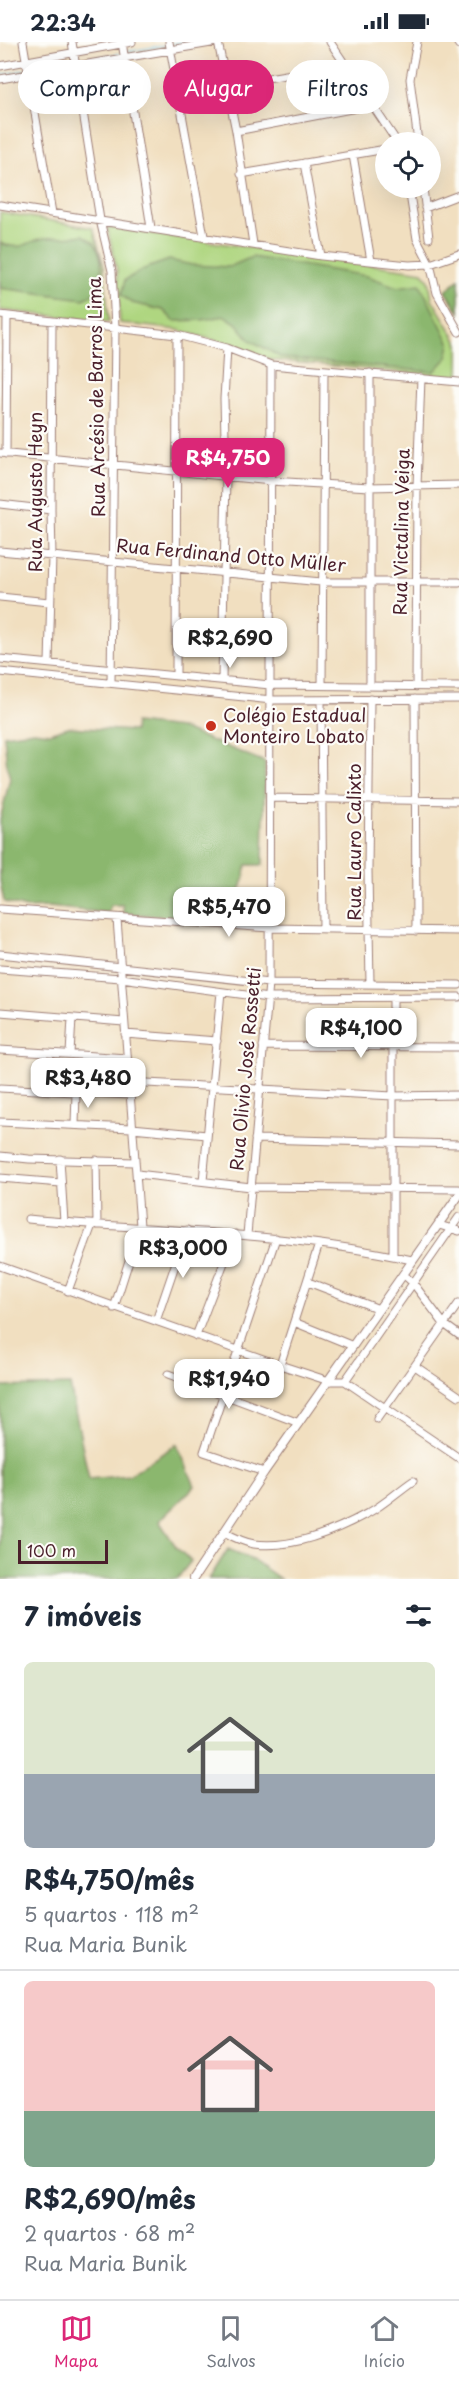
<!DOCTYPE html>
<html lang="pt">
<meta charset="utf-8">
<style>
body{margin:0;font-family:"Playpen Sans",sans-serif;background:#f6f6f7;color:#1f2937;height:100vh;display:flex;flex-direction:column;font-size:22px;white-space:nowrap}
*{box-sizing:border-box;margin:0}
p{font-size:20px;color:#747a83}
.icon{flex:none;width:33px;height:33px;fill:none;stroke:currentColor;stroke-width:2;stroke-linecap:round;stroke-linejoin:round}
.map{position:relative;height:1537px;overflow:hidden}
.panel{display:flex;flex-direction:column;background:#fff;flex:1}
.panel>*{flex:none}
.banner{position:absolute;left:18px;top:18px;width:423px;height:54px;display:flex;gap:12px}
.fabs{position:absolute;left:375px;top:90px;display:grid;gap:12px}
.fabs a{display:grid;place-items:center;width:66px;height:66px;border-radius:50%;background:#fff;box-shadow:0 6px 24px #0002;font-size:30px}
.scale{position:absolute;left:18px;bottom:15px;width:90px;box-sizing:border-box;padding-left:6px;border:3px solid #4a1f2b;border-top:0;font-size:16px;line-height:21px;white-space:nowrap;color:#4a1f2b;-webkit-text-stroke:4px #fdfcf7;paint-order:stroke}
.price{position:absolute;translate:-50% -51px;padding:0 14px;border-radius:12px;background:#fff;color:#222;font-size:20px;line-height:39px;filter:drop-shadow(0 2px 3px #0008)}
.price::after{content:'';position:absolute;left:50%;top:36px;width:18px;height:14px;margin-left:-9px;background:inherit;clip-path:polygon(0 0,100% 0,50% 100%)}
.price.current{background:#db2777;color:#fff}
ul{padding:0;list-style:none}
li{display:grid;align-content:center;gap:12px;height:318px;padding:0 24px}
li+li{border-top:2px solid #e0e1e3}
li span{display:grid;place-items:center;height:186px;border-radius:9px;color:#555}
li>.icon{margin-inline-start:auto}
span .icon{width:108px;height:108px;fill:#fffc;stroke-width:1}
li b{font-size:26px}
h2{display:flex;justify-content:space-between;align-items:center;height:72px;padding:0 24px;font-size:26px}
.pill{padding:0 21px;border-radius:27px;background:#fff;box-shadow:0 6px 24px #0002;font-size:21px;line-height:54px}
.pill.current{background:#db2777;color:#fff}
.status{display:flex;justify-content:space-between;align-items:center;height:42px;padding:0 30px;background:#fff;direction:ltr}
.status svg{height:16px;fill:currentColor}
.tabs{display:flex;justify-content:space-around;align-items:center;height:84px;border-top:2px solid #e0e1e3;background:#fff;font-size:16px;color:#747a83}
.tabs a{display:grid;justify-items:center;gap:3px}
.tabs .current{color:#db2777}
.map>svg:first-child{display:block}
</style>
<div class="status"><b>22:34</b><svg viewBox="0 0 49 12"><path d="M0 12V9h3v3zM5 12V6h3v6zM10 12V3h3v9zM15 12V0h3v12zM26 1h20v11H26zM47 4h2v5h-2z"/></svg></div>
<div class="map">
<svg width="459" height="1537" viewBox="0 0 459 1537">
<rect width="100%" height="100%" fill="#fdfcf7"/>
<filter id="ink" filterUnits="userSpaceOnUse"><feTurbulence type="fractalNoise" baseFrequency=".0167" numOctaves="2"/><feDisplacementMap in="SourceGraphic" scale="12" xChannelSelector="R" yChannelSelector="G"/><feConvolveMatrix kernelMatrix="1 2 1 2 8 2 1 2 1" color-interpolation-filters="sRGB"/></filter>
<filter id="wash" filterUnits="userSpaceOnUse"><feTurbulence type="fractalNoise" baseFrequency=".008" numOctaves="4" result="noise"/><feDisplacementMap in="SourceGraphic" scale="24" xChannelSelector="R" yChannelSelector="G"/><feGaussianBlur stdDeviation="1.35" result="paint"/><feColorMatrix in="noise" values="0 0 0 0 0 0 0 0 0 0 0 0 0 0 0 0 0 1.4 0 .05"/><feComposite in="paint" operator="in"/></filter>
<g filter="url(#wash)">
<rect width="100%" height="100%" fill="#f1dfc0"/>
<!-- green -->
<path fill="#afd680" stroke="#7c7a56" stroke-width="1.5" d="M0,170L93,186L104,224L109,280L0,268Z
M107,185L423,230L429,238L432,257L459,302V336L272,318L228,302L178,288L120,281L117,228Z"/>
<!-- forest -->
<path fill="#8bb76e" stroke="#6a6b4c" stroke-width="1.5" d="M83,193C86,195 92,198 95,202C103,214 103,235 99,249L84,257L0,246V201C26,210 25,199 45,196C58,195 70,195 83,193Z
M252,215L367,234L397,245L420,242L450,302L447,316L434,330L282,316L250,298L236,281L225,274L202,278L174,279L163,268L132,261L121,253L125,238L144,227L169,218L192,223L229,225Z
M459,236V270L446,249Z
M135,681L180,686L265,720L263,823H247C245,830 244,840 241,846C229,869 199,870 177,870L173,875L123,871V863H111L108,871L49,865L26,866L4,860L0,839V778L10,736L7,725L4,693L34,689L49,691L68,685L134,689Z
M70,1343L89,1437L129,1433L177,1402L195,1444L159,1479L177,1506L191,1519L177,1537H0V1345Z
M228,1507L252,1517L280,1537H209Z"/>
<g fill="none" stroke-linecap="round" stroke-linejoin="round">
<!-- stream -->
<path stroke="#68c0e5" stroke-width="1.5" d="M172,2L186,0
M127,10L167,3
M77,19L120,12
M30,28L73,20
M0,33L25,28"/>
</g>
</g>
<g filter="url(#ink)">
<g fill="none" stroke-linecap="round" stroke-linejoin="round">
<defs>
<path id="minor" d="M23,0L52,171
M72,0L100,178L112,229L115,285L111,641
M122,0L151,186
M169,0L204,194
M218,0L236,89L253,202
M330,0L397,100
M417,0L410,37L418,100
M457,0L459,3
M0,24L132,0
M0,37L217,0
M226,43L345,23
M236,89L372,63
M353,113L371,219
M304,121L321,214
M241,132L386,107
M409,146L417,197L430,222L437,251L459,290
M423,146L429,196
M0,163L321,214L409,223L430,222L459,212
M425,166L459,153
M0,273L177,293L227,306L271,323L459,340
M0,411L271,439L369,445L459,443
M6,412L7,274
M0,462L51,468
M0,509L321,540H459
M0,555L49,560
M0,617L270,643L459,645
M49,621L52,514L51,468L52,279
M0,630L272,658L459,657
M176,634L177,293
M222,638L226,434L224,357L227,306
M322,643L324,328
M370,644V331
M416,645L417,444L421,336
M370,657L368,829L370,942
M415,657L416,889
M321,658L323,887
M271,756L459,759
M0,867L270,886L459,889
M0,912L269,941L459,943
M0,927L121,936L268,956L459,955
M0,970L124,980
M125,992L217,999
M263,1004L459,1005
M0,1008L127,1016
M70,1012L72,976
M128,1040L393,1054L459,1053
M0,1046L129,1053
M0,1080L132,1086L207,1093
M75,1083L76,1050
M255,1097L459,1102
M0,1114L29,1117L135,1120
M60,1117L64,1180
M96,1118L97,1183
M137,1132L251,1145L459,1147
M0,1136L61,1141
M203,1139L221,950
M28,1177C156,1189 286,1190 412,1218
M439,1183L459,1189
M247,1193L269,941L271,323
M393,1214V955
M0,1224L280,1323L329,1339H345
M403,1232L413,1241L444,1282L459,1293
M308,1240L379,1267
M68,1249L92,1183
M114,1266L140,1184L117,877
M156,1279L187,1188
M294,1280L353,1304
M196,1294L235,1192
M280,1323L319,1202
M415,1324L459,1354
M168,1332L299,1381
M345,1339L459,1175
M345,1339L459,1416
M377,1377L459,1261
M264,1430L204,1410L276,1196
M224,1490C233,1495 243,1500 254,1502C292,1507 335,1489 368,1471C384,1463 398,1449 413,1439"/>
<path id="major" d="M193,1537L264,1430L459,1153"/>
</defs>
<!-- minor casing -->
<use href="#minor" stroke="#9e7f76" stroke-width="9"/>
<!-- major casing -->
<use href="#major" stroke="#9e7f76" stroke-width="10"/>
<!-- minor -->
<use href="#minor" stroke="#fff" stroke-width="7"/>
<!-- major -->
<use href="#major" stroke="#fff" stroke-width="8"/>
</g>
</g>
<!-- markers -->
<circle fill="#c8321e" stroke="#fdfcf7" stroke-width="2" cx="211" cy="684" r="6"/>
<g text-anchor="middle" stroke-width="4.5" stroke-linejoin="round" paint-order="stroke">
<!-- street labels -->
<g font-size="18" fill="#4a1f2b" stroke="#fdfcf7">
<text transform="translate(97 355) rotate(-91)" y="6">Rua Arcésio de Barros Lima</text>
<text transform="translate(36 450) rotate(-90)" y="6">Rua Augusto Heyn</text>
<text transform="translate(402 490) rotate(-89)" y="6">Rua Victalina Veiga</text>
<text transform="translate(231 514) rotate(5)" y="6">Rua Ferdinand Otto Müller</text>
<text transform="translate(355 800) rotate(-90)" y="6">Rua Lauro Calixto</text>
<text transform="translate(246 1027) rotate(-85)" y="6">Rua Olivio José Rossetti</text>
</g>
<!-- poi labels -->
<g font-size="18" fill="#4a1f2b" stroke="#fdfcf7" text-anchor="start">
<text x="223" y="680">Colégio Estadual<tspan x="223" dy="21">Monteiro Lobato</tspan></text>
</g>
</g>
</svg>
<div class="fabs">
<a><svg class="icon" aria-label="locate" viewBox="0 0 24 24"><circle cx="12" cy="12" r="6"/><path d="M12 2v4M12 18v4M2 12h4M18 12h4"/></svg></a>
</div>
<div class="scale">100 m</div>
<b class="price current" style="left:228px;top:447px">R$4,750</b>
<b class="price" style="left:230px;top:627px">R$2,690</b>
<b class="price" style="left:229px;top:896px">R$5,470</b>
<b class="price" style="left:361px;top:1017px">R$4,100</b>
<b class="price" style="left:88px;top:1067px">R$3,480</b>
<b class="price" style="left:183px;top:1237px">R$3,000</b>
<b class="price" style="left:229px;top:1368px">R$1,940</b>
<div class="banner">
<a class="pill">Comprar</a>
<a class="pill current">Alugar</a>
<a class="pill">Filtros</a>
</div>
</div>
<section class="panel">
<h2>7 imóveis<svg class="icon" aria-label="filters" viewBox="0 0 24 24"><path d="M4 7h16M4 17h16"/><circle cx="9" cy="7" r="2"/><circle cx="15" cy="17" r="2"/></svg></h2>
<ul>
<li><span style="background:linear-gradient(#dfe7d0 60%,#9aa5b1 0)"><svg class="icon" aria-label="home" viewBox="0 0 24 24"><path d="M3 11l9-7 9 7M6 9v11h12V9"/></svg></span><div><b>R$4,750/mês</b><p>5 quartos · 118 m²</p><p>Rua Maria Bunik</p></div></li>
<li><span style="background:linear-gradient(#f6c9c9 70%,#7fa58c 0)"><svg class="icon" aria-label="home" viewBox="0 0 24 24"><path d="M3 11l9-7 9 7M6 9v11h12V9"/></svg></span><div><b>R$2,690/mês</b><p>2 quartos · 68 m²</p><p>Rua Maria Bunik</p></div></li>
</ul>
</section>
<nav class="tabs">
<a class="current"><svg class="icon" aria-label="map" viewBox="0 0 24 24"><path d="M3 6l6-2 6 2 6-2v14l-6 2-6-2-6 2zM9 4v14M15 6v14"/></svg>Mapa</a>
<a><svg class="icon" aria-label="saved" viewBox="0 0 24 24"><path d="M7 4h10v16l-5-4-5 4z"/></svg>Salvos</a>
<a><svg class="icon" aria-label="home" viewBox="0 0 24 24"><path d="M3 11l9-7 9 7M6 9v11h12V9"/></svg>Início</a>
</nav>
